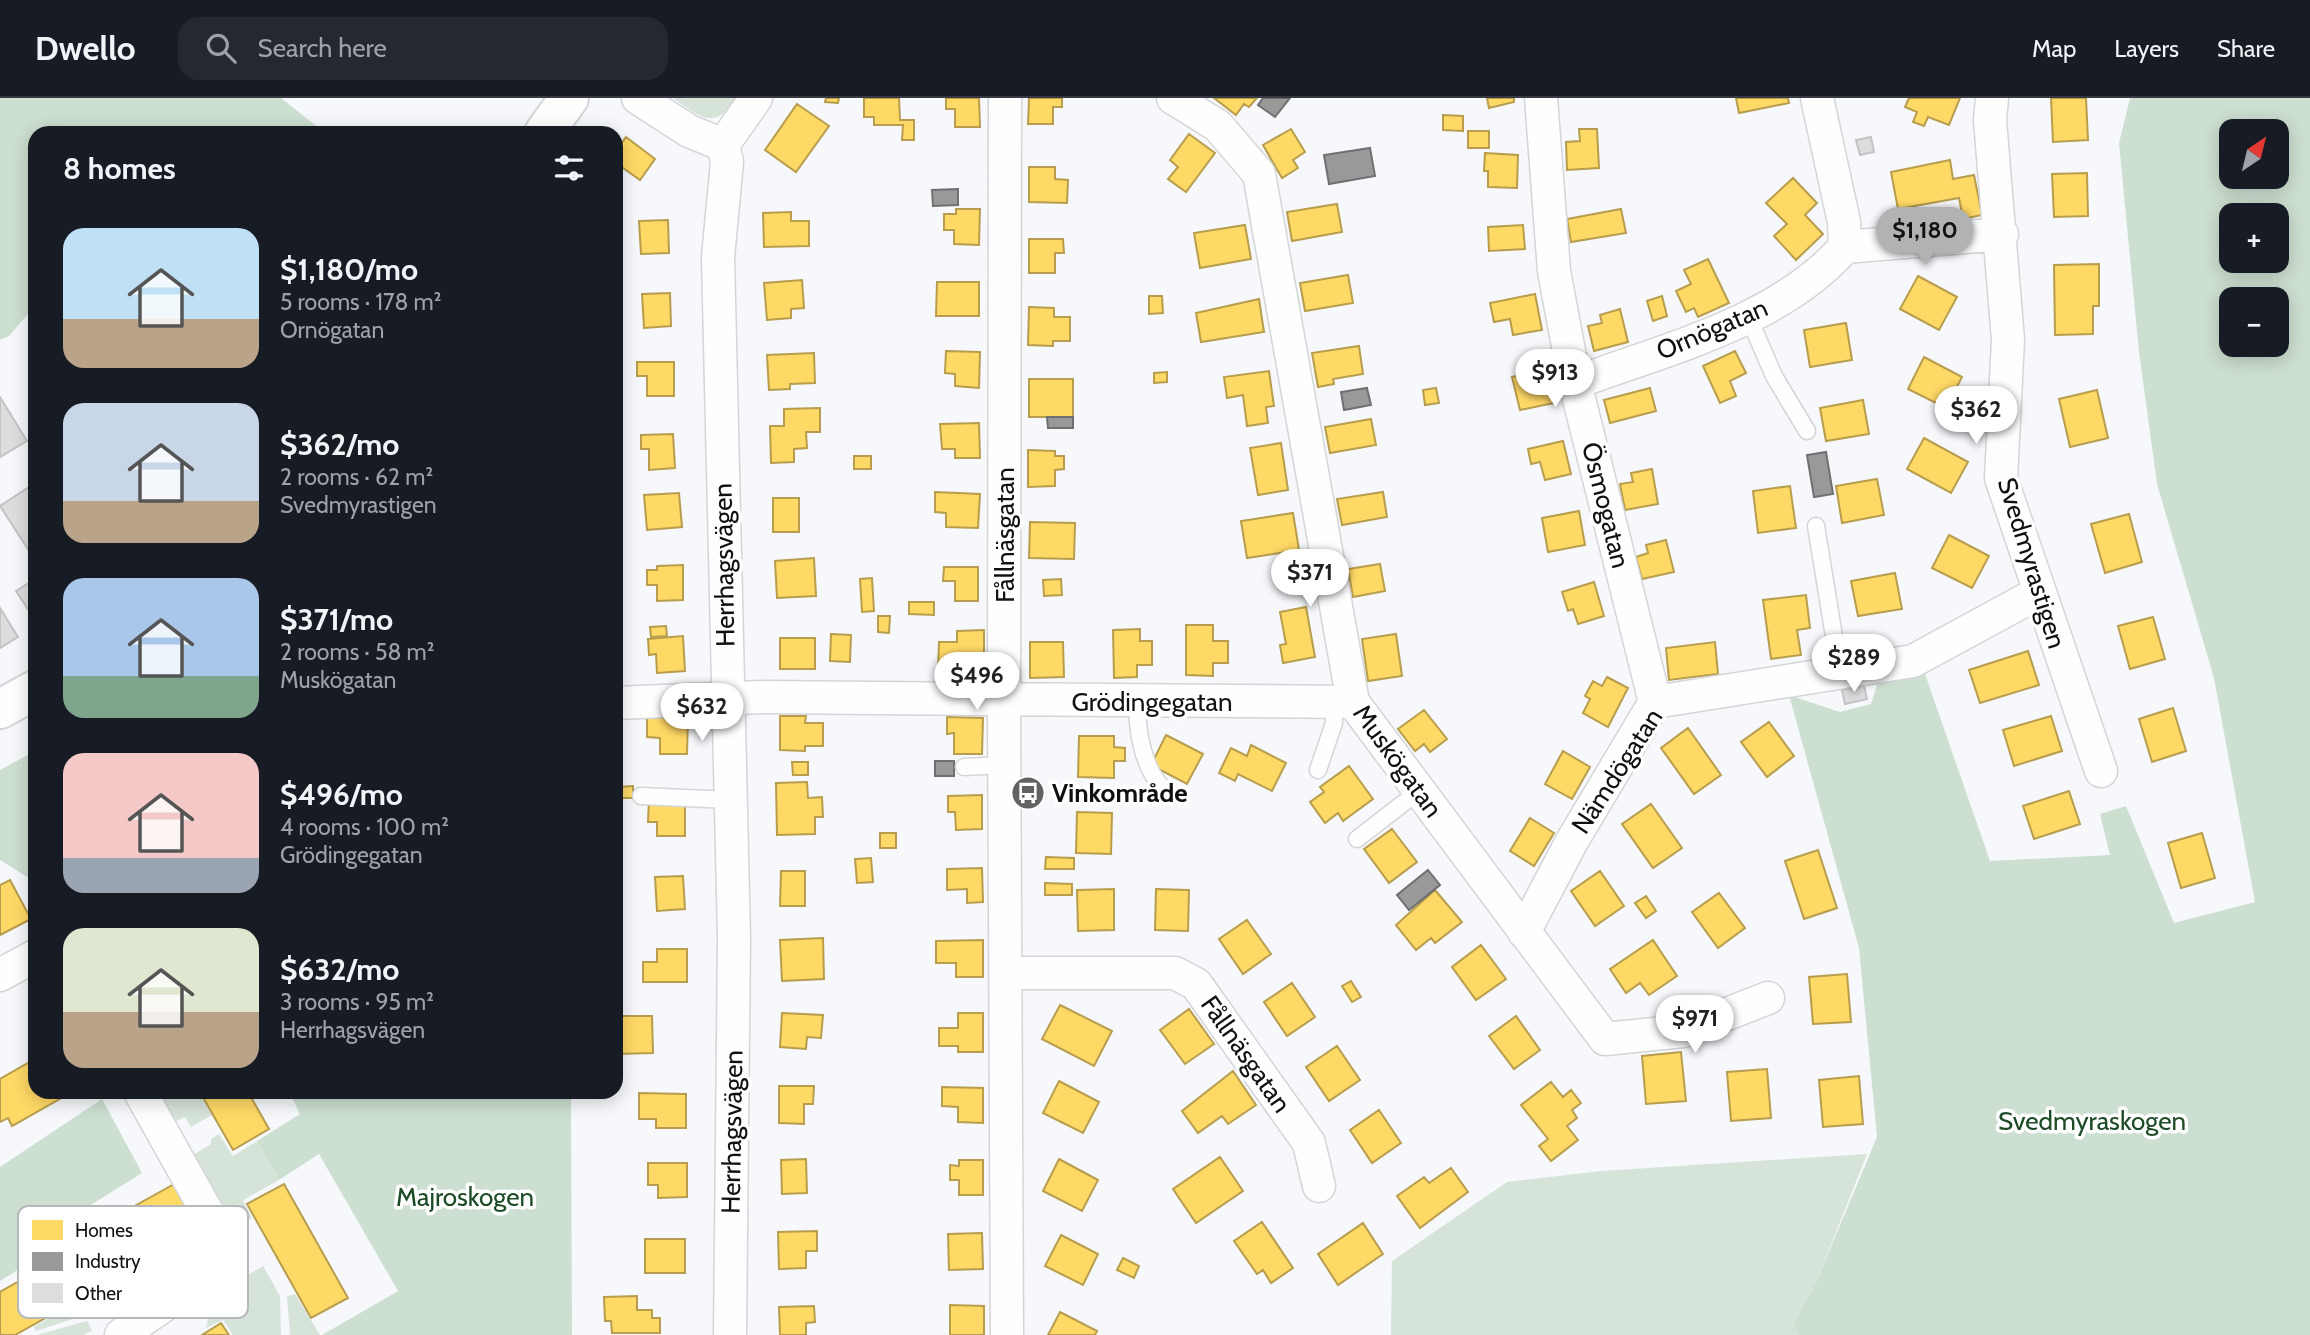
<!DOCTYPE html>
<meta charset="utf-8">
<style>
body{margin:0;font-family:Cabin,sans-serif;background:#242831;color:#f1f3f6;height:100vh;display:flex;flex-direction:column;font-size:26px;white-space:nowrap}
*{box-sizing:border-box;margin:0}
p{font-size:23px;color:#9ea1a6}
.icon{flex:none;width:38px;height:38px;fill:none;stroke:currentColor;stroke-width:2;stroke-linecap:round;stroke-linejoin:round}
.map{position:relative;flex:1;overflow:hidden}
.details{position:absolute;left:28px;top:28px;width:595px;height:973px;display:flex;flex-direction:column;background:#171b24;border-radius:21px;box-shadow:0 4px 18px #0003}
.details>*{flex:none}
.needle{width:46px;rotate:35deg}
.fabs{position:absolute;left:2219px;top:21px;display:grid;gap:14px}
.fabs a{display:grid;place-items:center;width:70px;height:70px;border-radius:14px;background:#171b24;box-shadow:0 4px 18px #0003;font-size:35px}
.price{position:absolute;translate:-50% -60px;padding:0 16px;border-radius:24px;background:#fff;color:#222;font-size:23px;line-height:46px;filter:drop-shadow(0 2px 4px #0008)}
.price::after{content:'';position:absolute;left:50%;top:42px;width:21px;height:16px;margin-left:-10px;background:inherit;clip-path:polygon(0 0,100% 0,50% 100%)}
.price.selected{background:#b0b2b4;color:#111}
ul{padding:0;list-style:none}
li{display:flex;align-items:center;gap:21px;height:175px;padding:0 35px}
li span{display:grid;place-items:center;flex:none;width:196px;height:140px;border-radius:21px;color:#555}
li>.icon{margin-inline-start:auto}
span .icon{width:84px;height:84px;fill:#fffc;stroke-width:1}
li b{font-size:30px}
h2{display:flex;justify-content:space-between;align-items:center;height:84px;padding:0 35px;font-size:30px}
header{display:flex;align-items:center;gap:42px;box-sizing:border-box;height:98px;padding:0 35px;background:#171b24;border-bottom:2px solid #363941}
header strong{font-size:33px}
nav{display:flex;gap:38px;margin-inline-start:auto;font-size:24px}
.search{width:490px;height:63px;background:#242831;display:flex;align-items:center;gap:18px;box-sizing:border-box;padding:0 24px;border-radius:21px;color:#9ea1a6;font-size:26px}
.map>svg:first-child{display:block}
</style>
<header>
<strong>Dwello</strong>
<div class="search"><svg class="icon" aria-label="search" viewBox="0 0 24 24"><circle cx="10" cy="10" r="6"/><path d="M15 15l6 6"/></svg>Search here</div>
<nav><a>Map</a><a>Layers</a><a>Share</a></nav>
</header>
<div class="map">
<svg width="2310" height="1237" viewBox="0 0 2310 1237">
<rect width="100%" height="100%" fill="#f6f8fb"/>
<!-- green -->
<path fill="#d6e3d9" d="M673,0H737C713,34 701,19 673,0Z
M166,994H199L212,1017L191,1029L185,1019L175,1024L161,997Z
M219,1036L233,1058L257,1043L279,1082L243,1102L252,1120L236,1129L193,1057L211,1046V1041Z
M1867,1056L1817,1182L1793,1227L1799,1237H1391L1392,1163L1507,1084L1601,1073Z
M263,1168L280,1198L281,1237H233L223,1222L206,1230L213,1198Z
M295,1196L320,1237H290L287,1198Z
M76,1205L82,1218L36,1233L34,1229Z
M87,1223L92,1232L84,1237H37Z"/>
<!-- forest -->
<path fill="#cddfd1" fill-rule="evenodd" d="M0,0H281L325,35H35V208L9,238L0,242Z
M2130,0H2310V1237H1799L1793,1227L1817,1182L1877,1039L1859,850L1789,597L1840,614L1871,606L1877,587L1925,576L1990,763L2110,757L2100,716L2126,708L2174,825L2255,804L2214,580L2157,386L2139,254L2119,45ZM2231,33H2277V79H2231ZM2231,117H2277V163H2231ZM2231,201H2277V247H2231Z
M35,653V784L0,762V672Z
M289,994H571L572,1237H322L398,1193L319,1056L279,1082L257,1043L300,1016Z
M102,1001L142,1075L22,1150L24,1168L0,1183V1069Z"/>
<!-- homes -->
<path fill="#ffd966" stroke="#b79d4d" stroke-width="2" d="M826,0H839L838,5L825,4Z
M864,0H899L900,22H914V42H902L903,27H874V19H864Z
M946,0H979L980,29H955V11H946Z
M1029,0H1062V9H1053V26H1028Z
M1214,0H1257L1249,9L1244,6L1236,17Z
M1487,0H1514V4L1489,10Z
M1736,0H1788L1789,5L1739,15Z
M1909,0H1960L1949,27L1928,19L1924,28L1913,24L1917,14L1905,9Z
M2051,0H2086L2088,42L2053,44Z
M797,6L829,28L796,74L765,52Z
M1443,17L1463,18V33L1443,32Z
M1291,31L1305,54L1293,62L1298,70L1282,80L1263,47Z
M1579,31H1597L1599,70L1567,72L1566,44L1580,43Z
M1468,33H1489V50H1468Z
M1189,36L1215,55L1186,94L1168,81L1178,69L1170,62Z
M626,39L655,61L640,82L616,65V53Z
M1485,55L1518,57L1517,90L1488,89V73H1484Z
M1950,62L1953,81L1974,77L1982,117L1963,121L1959,100L1898,111L1891,74Z
M1029,69H1055V81L1068,82L1067,105L1029,104Z
M2087,75L2088,118L2054,119L2052,76Z
M1793,80L1817,105L1805,117L1823,136L1796,162L1774,138L1787,126L1766,105Z
M1337,106L1342,134L1292,143L1287,114Z
M956,111H980L979,147L954,146V132H944V116H956Z
M1621,111L1626,135L1571,144L1567,121Z
M791,114V123H809V148L764,149L763,115Z
M668,122L669,155L641,156L639,123Z
M1245,127L1251,161L1200,170L1194,135Z
M1523,127L1525,151L1489,153L1488,129Z
M1029,141H1063L1064,155H1055V175H1029Z
M1708,161L1729,205L1698,219L1694,210L1686,214L1676,193L1691,186L1684,172Z
M2099,166V208H2093V236L2055,237L2054,167Z
M1348,177L1353,205L1305,213L1300,185Z
M1918,178L1957,199L1939,232L1900,211Z
M802,182L804,210L791,211V220L767,222L764,185Z
M937,184H979V218H936Z
M670,195L671,228L644,230L642,196Z
M1535,196L1542,232L1513,237L1510,221L1494,224L1490,205Z
M1149,198H1162L1163,215L1149,216Z
M1662,198L1667,218L1653,223L1647,203Z
M1259,201L1264,234L1201,244L1196,215Z
M1029,209L1054,210V219H1070V243H1053V248L1028,247Z
M1620,211L1628,244L1594,253L1588,228L1602,225L1600,217Z
M1846,225L1852,262L1810,269L1804,232Z
M1359,248L1363,276L1333,281L1334,286L1318,289L1312,255Z
M946,253L980,254L979,290L955,288V276L945,275Z
M1735,253L1746,275L1730,283L1736,298L1720,305L1703,268Z
M814,255L815,285L790,286V291L769,292L767,257Z
M1924,259L1962,279L1946,310L1908,291Z
M637,264H674V298H647V278H637Z
M1547,271L1554,305L1520,312L1512,279Z
M1269,273L1274,308L1266,309L1268,325L1247,328L1243,297L1227,300L1224,279Z
M1167,274V284L1154,285V275Z
M1029,281H1073V319H1029Z
M1436,290L1439,305L1425,307L1423,292Z
M1650,290L1656,313L1610,325L1604,302Z
M2097,292L2108,340L2070,349L2059,301Z
M1863,302L1869,336L1826,343L1820,310Z
M820,310V334H806L807,350L794,351V364L771,365L770,328H784V311Z
M1371,321L1376,347L1330,355L1325,329Z
M979,325L980,360H955V351H942L940,326Z
M673,336L675,370L649,372V351H641V337Z
M1924,340L1968,364L1951,395L1907,371Z
M1563,343L1571,376L1545,382L1540,364L1531,366L1528,351Z
M1281,345L1288,392L1258,397L1250,350Z
M1028,352L1055,353V358H1064V371L1055,372V388L1028,389Z
M854,358H871V371H854Z
M1652,371L1658,406L1625,412L1620,386L1633,384L1631,375Z
M1877,381L1884,417L1842,425L1836,388Z
M1790,388L1796,430L1758,435L1753,393Z
M935,394L980,396L978,430L946,429V415L935,414Z
M1383,394L1387,419L1342,427L1337,401Z
M679,395L682,429L647,432L644,397Z
M773,400H799V434H773Z
M1579,413L1585,447L1548,454L1542,420Z
M1293,415L1299,452L1247,460L1241,423Z
M2129,416L2142,464L2105,475L2091,426Z
M1030,424L1075,425L1074,461L1029,460Z
M1949,437L1989,458L1972,490L1932,470Z
M1666,442L1674,474L1642,481L1636,459L1648,455L1646,447Z
M814,460L816,498L777,500L775,463Z
M1380,466L1385,493L1353,499L1348,471Z
M683,467V502L657,503V487H647V472H657V468Z
M944,469H978V503H955V483H943Z
M1895,475L1902,511L1858,518L1851,483Z
M872,480L874,513L862,514L860,481Z
M1061,481L1062,497L1044,498L1043,482Z
M1594,484L1604,518L1578,526L1573,511L1568,513L1562,494Z
M1806,497L1810,530L1797,532L1801,557L1771,561L1763,502Z
M909,504H934V517L909,516Z
M1306,509L1315,559L1283,565L1280,547L1286,546L1280,514Z
M878,518H890L889,535L878,534Z
M2153,519L2165,561L2130,571L2118,528Z
M1186,527H1213V543H1228V565H1213V578L1186,577Z
M666,528L667,538L651,539L650,529Z
M1140,531V543H1152V567H1137V579L1114,580L1113,532Z
M984,532V570L938,571L939,544H957V533Z
M831,536L851,537L850,564L830,563Z
M1396,536L1402,578L1368,583L1362,541Z
M683,538L685,573L657,575L656,556L649,557L648,541Z
M780,540H815V571H780Z
M1030,544H1063L1064,579L1030,580Z
M1715,544L1718,576L1669,582L1666,550Z
M2028,553L2039,587L1980,605L1969,572Z
M1607,579L1628,590L1608,629L1583,615L1590,601L1585,598L1593,583L1602,588Z
M2173,610L2186,653L2152,664L2139,621Z
M1424,612L1447,641L1430,654L1424,646L1415,653L1398,631Z
M647,618L688,619L687,656H660V640L647,639Z
M780,618H806L805,625H823V648H805V653L780,652Z
M2051,618L2062,653L2014,668L2003,632Z
M947,619L983,620L982,656H954V635L947,636Z
M1769,624L1794,658L1767,679L1741,644Z
M1688,630L1721,677L1694,696L1661,650Z
M1166,637L1203,656L1187,686L1151,667Z
M1079,638H1114V649L1125,650V663H1114V680L1078,679Z
M1251,647L1286,665L1272,693L1238,676L1235,683L1219,675L1231,650L1247,658Z
M1563,653L1590,669L1572,701L1545,686Z
M792,664H808V677H793Z
M1349,668L1373,701L1343,723L1338,715L1325,725L1310,704L1324,694L1320,689Z
M807,684L808,700L822,699L823,719H815V736L777,737L776,685Z
M633,688V700H619L618,689Z
M2069,693L2080,726L2034,741L2023,708Z
M982,697V731L956,732L955,714H948V698Z
M649,701L685,702V738H657V724H648Z
M1651,706L1682,750L1653,770L1622,726Z
M1077,714L1112,715L1111,756L1076,755Z
M1530,720L1554,735L1534,768L1510,753Z
M1392,731L1417,764L1389,785L1364,751Z
M880,735H896V750H880Z
M2202,735L2215,780L2181,790L2168,745Z
M1818,752L1837,810L1804,821L1785,763Z
M1046,759L1074,760V771H1045Z
M871,760L873,784L857,785L855,761Z
M982,770L983,804L967,805V791L947,792V771Z
M781,773H805V808H780Z
M1600,773L1624,808L1595,828L1571,793Z
M683,778L685,811L657,813L655,779Z
M10,782L31,821L0,837V787Z
M1045,785L1072,786V797H1045Z
M1114,791V832L1078,833L1077,792Z
M1156,791L1189,792L1188,833L1155,832Z
M1435,792L1462,824L1435,845L1431,840L1416,852L1396,827Z
M1719,795L1745,830L1718,850L1692,814Z
M1646,798L1656,813L1646,820L1635,805Z
M1247,822L1271,856L1243,876L1219,841Z
M823,840L824,881L782,883L780,842Z
M983,842V879H956V865H936V843Z
M1653,842L1677,878L1649,897L1640,885L1626,895L1610,871Z
M1481,847L1506,881L1476,902L1452,869Z
M657,851H687V884H643V864H657Z
M1847,876L1851,924L1813,926L1809,879Z
M1351,883L1361,899L1352,904L1342,888Z
M1292,885L1315,919L1287,938L1264,904Z
M1060,907L1112,933L1094,968L1042,941Z
M1189,911L1214,946L1185,966L1160,932Z
M782,915L823,917L821,940L807,939L806,951L780,949Z
M958,915H983V954H958V948H939V930H958Z
M616,918H652L653,955L616,956Z
M1516,918L1540,952L1514,971L1489,938Z
M1337,948L1360,982L1329,1003L1306,969Z
M1681,954L1686,1003L1646,1006L1642,958Z
M35,961V994H72L12,1028L8,1020L0,1024V981Z
M1767,971L1771,1020L1731,1023L1727,974Z
M1233,973L1256,1007L1228,1026L1222,1018L1198,1035L1182,1013Z
M1859,978L1863,1026L1823,1029L1819,982Z
M1059,983L1099,1004L1083,1035L1043,1015Z
M1551,984L1563,999L1571,992L1581,1005L1572,1012L1577,1020L1567,1028L1578,1042L1551,1063L1539,1048L1548,1041L1521,1007Z
M779,988H814L813,1006H804V1026L779,1025Z
M942,989L983,990V1025L958,1024V1009L942,1008Z
M200,994H248L269,1031L233,1052Z
M639,995L686,996V1030H656V1021H639Z
M1379,1012L1401,1045L1372,1065L1350,1032Z
M1220,1059L1243,1093L1196,1125L1173,1091Z
M806,1061L807,1095L782,1096L781,1062Z
M1059,1061L1098,1082L1082,1113L1043,1093Z
M959,1062H983V1097H959V1082H950V1067L959,1068Z
M648,1065H687V1099L658,1100V1087H648Z
M1451,1070L1468,1094L1420,1130L1397,1098L1424,1079L1429,1085Z
M176,1085L198,1126L100,1181L103,1188L15,1237H0V1194L81,1148L77,1140Z
M284,1086L348,1200L311,1220L247,1106Z
M1262,1124L1293,1170L1271,1185L1263,1172L1257,1176L1234,1143Z
M1363,1125L1383,1156L1338,1187L1318,1156Z
M817,1133V1153H806V1170L779,1171L778,1134Z
M982,1135L983,1171L949,1172L948,1136Z
M1061,1137L1098,1156L1083,1187L1045,1168Z
M645,1141H685V1175H645Z
M1123,1160L1139,1168L1134,1180L1117,1172Z
M637,1198V1212H652V1220H660V1235H612L611,1223H605L604,1199Z
M950,1207L984,1208V1237H950Z
M814,1208L815,1224L806,1225V1237H780L779,1209Z
M1060,1214L1097,1233L1095,1237H1048Z
M221,1225L229,1237H202Z"/>
<!-- industry -->
<path fill="#999" stroke="#707071" stroke-width="2" d="M1263,0H1290L1275,19L1258,7Z
M1370,50L1375,78L1329,86L1324,57Z
M958,91V107L933,108L932,92Z
M1367,290L1371,307L1344,312L1341,294Z
M1047,319H1073V330H1048Z
M1826,354L1833,396L1814,399L1807,357Z
M935,663H954V678H935Z
M1428,772L1440,787L1409,812L1397,797Z"/>
<!-- building -->
<path fill="#dddddf" stroke="#c4c4c5" stroke-width="2" d="M1871,39L1874,54L1860,57L1856,42Z
M0,299L27,343L0,359Z
M35,385V462L0,408Z
M35,481V522L16,493Z
M0,510L18,539L0,550Z
M1864,587L1867,601L1845,606L1842,592Z"/>
<g fill="none" stroke-linecap="round" stroke-linejoin="round">
<defs>
<path id="lane" d="M1749,220L1774,278L1807,333
M1816,428L1840,575
M1137,604C1137,631 1142,667 1161,688
M964,669L1004,667
M1318,672L1334,625V604
M641,698L730,702
M1357,741L1419,693"/>
<path id="street" d="M638,0L689,33L723,47
M1005,0L1004,603L1007,1237
M1173,0L1218,28L1259,76L1353,604L1605,941L1683,933L1768,900
M1541,0L1554,173L1575,285L1655,604
M1817,0L1844,124L1845,149
M1992,0L1990,22L2008,242L2001,380L2101,673
M723,47L727,64L718,159L734,839L730,1237
M723,47L756,0
M1575,285C1668,250 1777,225 1845,149L2002,136
M616,605L761,599L1353,604
M1524,834L1572,743L1655,604L1913,563L2038,495
M1006,875H1175L1196,886L1309,1045L1319,1088
M0,877L35,858
M121,1237L208,1177C221,1160 221,1148 215,1128L140,994"/>
<path id="secondary" d="M544,35L569,0
M0,611L35,592"/>
</defs>
<!-- lane casing -->
<use href="#lane" stroke="#d4d5d7" stroke-width="19"/>
<!-- street casing -->
<use href="#street" stroke="#d4d5d7" stroke-width="35"/>
<!-- secondary casing -->
<use href="#secondary" stroke="#d4d5d7" stroke-width="42"/>
<!-- lane -->
<use href="#lane" stroke="#fefefe" stroke-width="16"/>
<!-- street -->
<use href="#street" stroke="#fefefe" stroke-width="32"/>
<!-- secondary -->
<use href="#secondary" stroke="#fefefe" stroke-width="38"/>
</g>
<!-- icons -->
<defs>
<symbol id="bus-disc" viewBox="-11 -11 22 22"><circle r="9.5" fill="#606264" stroke="#fff"/><path d="M-5-6H5V4H4V6H2V4H-2V6H-4V4H-5ZM-3.5-4V0h7V-4ZM-3.5 1.2v1.5H-2V1.2ZM2 1.2v1.5H3.5V1.2Z" fill="#fff"/></symbol>
</defs>
<g fill-rule="evenodd">
<use href="#bus-disc" x="1009" y="676" width="38" height="38"/>
</g>
<g text-anchor="middle" stroke-width="7" stroke-linejoin="round" paint-order="stroke">
<!-- street labels -->
<g font-size="26" fill="#101113" stroke="#fff">
<text transform="translate(1712 231) rotate(-23)" y="9">Ornögatan</text>
<text transform="translate(1606 407) rotate(76)" y="9">Ösmogatan</text>
<text transform="translate(1005 437) rotate(-90)" y="9">Fållnäsgatan</text>
<text transform="translate(2032 465) rotate(73)" y="9">Svedmyrastigen</text>
<text transform="translate(724 467) rotate(-91)" y="9">Herrhagsvägen</text>
<text x="1152" y="613">Grödingegatan</text>
<text transform="translate(1398 663) rotate(54)" y="9">Muskögatan</text>
<text transform="translate(1617 673) rotate(-57)" y="9">Nämdögatan</text>
<text transform="translate(1246 956) rotate(55)" y="9">Fållnäsgatan</text>
<text transform="translate(732 1034) rotate(-89)" y="9">Herrhagsvägen</text>
</g>
<!-- poi labels -->
<g font-size="26" font-weight="bold" fill="#101113" stroke="#fff" text-anchor="start">
<text x="1052" y="704">Vinkområde</text>
</g>
<!-- park labels -->
<g font-size="26" fill="#1c4b26" stroke="#fff">
<text x="2092" y="1032">Svedmyraskogen</text>
<text x="465" y="1108">Majroskogen</text>
</g>
</g>
<!-- legend -->
<rect x="18" y="1108" width="230" height="112" rx="10" fill="#fff" stroke="#b7b8b8" stroke-width="2"/>
<rect x="32" y="1122" width="31" height="20" fill="#ffd966"/>
<rect x="32" y="1154" width="31" height="19" fill="#999"/>
<rect x="32" y="1185" width="31" height="20" fill="#dddddf"/>
<g font-size="19" fill="#101113">
<text x="75" y="1139">Homes</text>
<text x="75" y="1170">Industry</text>
<text x="75" y="1202">Other</text>
</g>
</svg>
<div class="fabs">
<a><svg class="needle" viewBox="-14 -14 28 28"><path d="M0-13l5 13h-10z" fill="#e53935"/><path d="M0 13l5-13h-10z" fill="#9ea1a6"/></svg></a>
<a>+</a>
<a>−</a>
</div>
<b class="price selected" style="left:1925px;top:169px">$1,180</b>
<b class="price" style="left:1555px;top:311px">$913</b>
<b class="price" style="left:1976px;top:348px">$362</b>
<b class="price" style="left:1310px;top:511px">$371</b>
<b class="price" style="left:1854px;top:596px">$289</b>
<b class="price" style="left:977px;top:614px">$496</b>
<b class="price" style="left:702px;top:645px">$632</b>
<b class="price" style="left:1695px;top:957px">$971</b>
<section class="details">
<h2>8 homes<svg class="icon" aria-label="filters" viewBox="0 0 24 24"><path d="M4 7h16M4 17h16"/><circle cx="9" cy="7" r="2"/><circle cx="15" cy="17" r="2"/></svg></h2>
<ul>
<li><span style="background:linear-gradient(#bfe0f5 65%,#b9a48a 0)"><svg class="icon" aria-label="home" viewBox="0 0 24 24"><path d="M3 11l9-7 9 7M6 9v11h12V9"/></svg></span><div><b>$1,180/mo</b><p>5 rooms · 178 m²</p><p>Ornögatan</p></div></li>
<li><span style="background:linear-gradient(#c9d6e8 70%,#b9a48a 0)"><svg class="icon" aria-label="home" viewBox="0 0 24 24"><path d="M3 11l9-7 9 7M6 9v11h12V9"/></svg></span><div><b>$362/mo</b><p>2 rooms · 62 m²</p><p>Svedmyrastigen</p></div></li>
<li><span style="background:linear-gradient(#a9c7e8 70%,#7fa58c 0)"><svg class="icon" aria-label="home" viewBox="0 0 24 24"><path d="M3 11l9-7 9 7M6 9v11h12V9"/></svg></span><div><b>$371/mo</b><p>2 rooms · 58 m²</p><p>Muskögatan</p></div></li>
<li><span style="background:linear-gradient(#f6c9c9 75%,#9aa5b1 0)"><svg class="icon" aria-label="home" viewBox="0 0 24 24"><path d="M3 11l9-7 9 7M6 9v11h12V9"/></svg></span><div><b>$496/mo</b><p>4 rooms · 100 m²</p><p>Grödingegatan</p></div></li>
<li><span style="background:linear-gradient(#dfe7d0 60%,#b9a48a 0)"><svg class="icon" aria-label="home" viewBox="0 0 24 24"><path d="M3 11l9-7 9 7M6 9v11h12V9"/></svg></span><div><b>$632/mo</b><p>3 rooms · 95 m²</p><p>Herrhagsvägen</p></div></li>
</ul>
</section>
</div>
